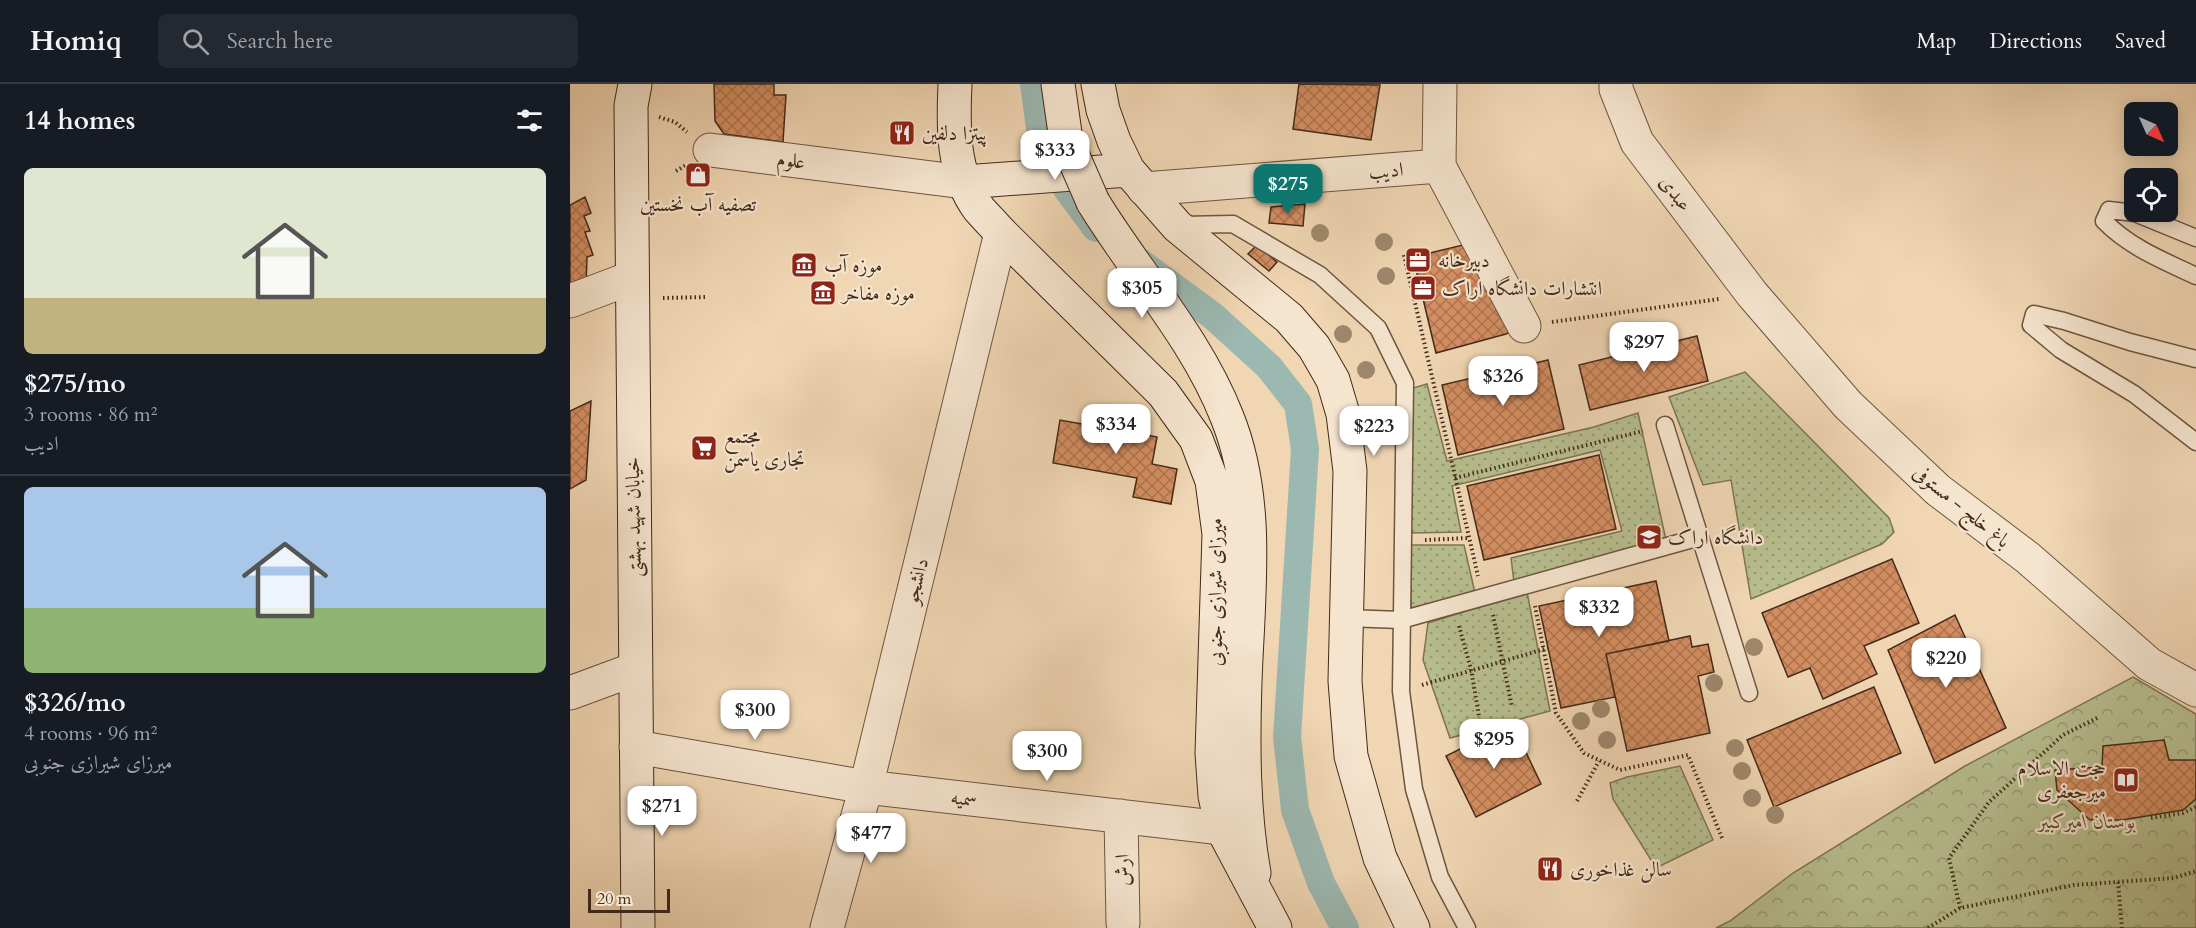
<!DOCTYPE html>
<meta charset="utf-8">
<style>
body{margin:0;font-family:Cardo,Amiri,serif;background:#242831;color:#f1f3f6;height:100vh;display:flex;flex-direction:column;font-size:22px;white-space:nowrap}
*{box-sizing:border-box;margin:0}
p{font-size:20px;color:#9ea1a6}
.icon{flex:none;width:33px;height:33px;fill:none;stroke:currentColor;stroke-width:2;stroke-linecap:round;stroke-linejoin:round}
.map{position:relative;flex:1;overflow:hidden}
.sheet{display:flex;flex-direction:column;background:#171b24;width:570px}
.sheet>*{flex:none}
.needle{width:39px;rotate:135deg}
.buttons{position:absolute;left:1554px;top:18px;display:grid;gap:12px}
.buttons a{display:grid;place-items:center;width:54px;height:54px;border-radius:9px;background:#171b24;box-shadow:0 3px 15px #0003;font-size:30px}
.scale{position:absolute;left:18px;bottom:15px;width:82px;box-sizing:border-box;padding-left:6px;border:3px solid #432a1a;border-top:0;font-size:16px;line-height:21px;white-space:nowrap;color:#432a1a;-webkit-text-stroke:4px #f5e4ce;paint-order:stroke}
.price{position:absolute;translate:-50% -51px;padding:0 14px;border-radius:12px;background:#fff;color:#222;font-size:20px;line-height:39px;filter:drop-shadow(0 2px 3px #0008)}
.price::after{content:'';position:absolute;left:50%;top:36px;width:18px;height:14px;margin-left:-9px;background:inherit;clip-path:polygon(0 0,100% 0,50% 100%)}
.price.on{background:#0f766e;color:#fff}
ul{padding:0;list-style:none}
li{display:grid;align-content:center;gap:12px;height:318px;padding:0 24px}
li+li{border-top:2px solid #363941}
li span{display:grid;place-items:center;height:186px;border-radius:9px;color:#555}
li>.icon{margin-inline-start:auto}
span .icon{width:108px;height:108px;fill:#fffc;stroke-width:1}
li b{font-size:26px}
h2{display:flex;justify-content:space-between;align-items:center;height:72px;padding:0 24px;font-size:26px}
header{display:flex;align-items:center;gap:36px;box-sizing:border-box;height:84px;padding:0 30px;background:#171b24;border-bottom:2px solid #363941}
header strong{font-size:28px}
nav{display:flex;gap:33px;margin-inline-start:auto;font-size:21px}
.search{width:420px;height:54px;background:#242831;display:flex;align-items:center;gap:15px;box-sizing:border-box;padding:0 21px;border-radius:9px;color:#9ea1a6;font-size:22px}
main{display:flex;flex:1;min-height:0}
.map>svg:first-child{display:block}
</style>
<header>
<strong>Homiq</strong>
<div class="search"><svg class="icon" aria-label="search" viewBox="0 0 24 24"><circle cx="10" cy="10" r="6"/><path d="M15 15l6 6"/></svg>Search here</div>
<nav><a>Map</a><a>Directions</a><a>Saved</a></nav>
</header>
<main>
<section class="sheet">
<h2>14 homes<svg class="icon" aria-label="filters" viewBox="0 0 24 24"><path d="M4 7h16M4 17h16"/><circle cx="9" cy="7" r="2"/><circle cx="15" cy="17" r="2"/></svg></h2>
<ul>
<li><span style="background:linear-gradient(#dfe7d0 70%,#c2b280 0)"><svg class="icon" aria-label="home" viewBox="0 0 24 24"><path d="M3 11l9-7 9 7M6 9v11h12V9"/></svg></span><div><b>$275/mo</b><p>3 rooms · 86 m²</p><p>ادیب</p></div></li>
<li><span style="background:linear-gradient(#a9c7e8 65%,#8fb573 0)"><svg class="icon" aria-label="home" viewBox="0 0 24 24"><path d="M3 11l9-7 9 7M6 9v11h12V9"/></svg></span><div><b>$326/mo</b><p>4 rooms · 96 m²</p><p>میرزای شیرازی جنوبی</p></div></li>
</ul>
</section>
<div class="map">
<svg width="1626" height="844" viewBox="0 0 1626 844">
<defs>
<pattern id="grass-dots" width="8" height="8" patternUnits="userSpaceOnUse" patternTransform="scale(1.5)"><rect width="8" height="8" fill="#b7be8e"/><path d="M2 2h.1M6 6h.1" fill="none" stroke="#969b73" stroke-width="1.8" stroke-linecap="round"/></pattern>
<pattern id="forest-crowns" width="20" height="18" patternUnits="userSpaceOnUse" patternTransform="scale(1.5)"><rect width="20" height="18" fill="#b7be8e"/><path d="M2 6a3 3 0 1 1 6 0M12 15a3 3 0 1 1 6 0" fill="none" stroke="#969b73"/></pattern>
<pattern id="building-cross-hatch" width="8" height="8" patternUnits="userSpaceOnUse" patternTransform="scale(1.5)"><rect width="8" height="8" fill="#d48e61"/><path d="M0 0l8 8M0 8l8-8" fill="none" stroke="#ae744f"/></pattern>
</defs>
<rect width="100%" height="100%" fill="#f0d6b3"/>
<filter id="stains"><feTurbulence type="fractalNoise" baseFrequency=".00333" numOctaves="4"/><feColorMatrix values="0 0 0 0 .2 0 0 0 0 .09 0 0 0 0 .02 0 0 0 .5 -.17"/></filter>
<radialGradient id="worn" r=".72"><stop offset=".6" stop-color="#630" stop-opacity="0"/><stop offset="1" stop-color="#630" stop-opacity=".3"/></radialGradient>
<!-- grass -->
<path fill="url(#grass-dots)" stroke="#7d7454" stroke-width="1.5" d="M1175,288L1319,434L1324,448L1312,460L1181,515L1161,396L1133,401L1099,313Z
M857,300L877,377L1024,343L1068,329L1096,456L944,498L941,474L1052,447L1030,366L882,402L891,448L841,449L843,304Z
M840,461H894L905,509L841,524Z
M957,508L980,627L880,654L853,576L858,539Z
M1110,682L1143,756L1086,784L1043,715L1040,699L1057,693Z"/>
<!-- forest -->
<path fill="url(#forest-crowns)" stroke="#7d7454" stroke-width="1.5" d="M1563,593L1626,630V844H1146L1160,837L1223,789L1395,682Z"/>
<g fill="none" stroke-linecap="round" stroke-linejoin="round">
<!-- canal -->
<path stroke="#9bb8b1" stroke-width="28" d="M464,0L471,51L497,105L526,144
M567,176L643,232L699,283L728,320L735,365L717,653L725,726L751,799L775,844"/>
</g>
<!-- building -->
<path fill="url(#building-cross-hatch)" stroke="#432a1a" stroke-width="1.5" d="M144,0H204V11H216L213,58L154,50L145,37Z
M729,0L810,1L801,56L723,45Z
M15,113L21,129L14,132L20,147L15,148L23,171L17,173L16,202L0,205V121Z
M735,120L733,142L699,139L701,123Z
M897,160L945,245L936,250L866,269L843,173Z
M687,161L707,178L699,187L678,170Z
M1127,252L1138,297L1020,326L1009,281Z
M978,276L994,345L888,371L872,301Z
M21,317L16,396L0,405V327Z
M519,332L565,340L563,348L587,353L582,380L607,385L601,420L563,413L567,394L483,379L490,336L518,341Z
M1029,371L1046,445L914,476L897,402Z
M1322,475L1349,539L1294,562L1307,590L1253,615L1240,584L1218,593L1192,529Z
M1086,497L1099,557L1036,570L1045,613L991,624L969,522Z
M1385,531L1436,644L1365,679L1318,566Z
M1120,552L1122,563L1138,560L1144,588L1128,592L1140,649L1057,667L1036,570Z
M1304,603L1331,669L1204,723L1177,656Z
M942,639L971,700L906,733L876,672Z
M1594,656L1599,676H1626V715L1613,726L1552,736H1520L1487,706L1485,686L1532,683L1533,662Z"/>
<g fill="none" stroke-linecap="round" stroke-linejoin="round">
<defs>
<path id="service" d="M611,141L663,140L750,191L808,244L835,299L831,607L844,705L870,793L897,844
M1626,154L1565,129L1539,126L1534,137C1559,163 1594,177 1626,192
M1626,275L1560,258L1494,237L1464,230L1461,241L1491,266L1564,310L1626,358
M1130,453L1179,609
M776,534L831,536L1130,453L1095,341"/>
<path id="minor" d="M140,66L394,98
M869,82L954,242
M574,105L869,82L870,0
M0,217L61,194
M0,609L65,585
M66,663L296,703L652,744
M551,732L553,839
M257,844L296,703L431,149"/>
<path id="tertiary" d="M1046,0V5L1067,58L1182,210L1278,321L1368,406L1458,474L1579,580L1626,606"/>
<path id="secondary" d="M65,0L61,22L68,844
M385,0C383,43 382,89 409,125C416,133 424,141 431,149L593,309L626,355L642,397L649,450L642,669L645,712L652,744L705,844
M488,0L496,56
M528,0L533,26L544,57L558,86L607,142L719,234L744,263L763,296L773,330L780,387L775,597L781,672L810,774L843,844
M394,98L558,86
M523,118C567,190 626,254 657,333C691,417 678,510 675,598C673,661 673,727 684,789"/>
</defs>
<!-- service casing -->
<use href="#service" stroke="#6e5540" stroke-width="19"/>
<!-- minor casing -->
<use href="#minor" stroke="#6e5540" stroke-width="35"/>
<!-- tertiary casing -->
<use href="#tertiary" stroke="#6e5540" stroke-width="35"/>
<!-- secondary casing -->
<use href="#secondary" stroke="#432a1a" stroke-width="35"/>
<!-- path -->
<path stroke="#432a1a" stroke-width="4" stroke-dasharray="1.5 3" stroke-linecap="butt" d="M89,33L105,38L117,48
M106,87L116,81
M834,171L908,492
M93,214L137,213
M982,238L1149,215
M885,394L1073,347
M855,456L899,454
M965,522L986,629L1014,669L1050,686L1118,671L1152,754
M923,531L942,623
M889,542L901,585L909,632
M852,601L978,564
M1007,717L1029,677
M1581,734L1613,729L1626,723
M1548,798L1552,844
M1390,824L1379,774L1419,718L1493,651L1529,633
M1358,844L1390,824L1504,801L1604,794L1626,787"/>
<!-- service -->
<use href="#service" stroke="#f5e4ce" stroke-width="16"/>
<!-- minor -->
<use href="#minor" stroke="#f5e4ce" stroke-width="33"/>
<!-- tertiary -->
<use href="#tertiary" stroke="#f5e4ce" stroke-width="33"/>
<!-- secondary -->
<use href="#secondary" stroke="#f5e4ce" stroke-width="33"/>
<defs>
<path id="secondary-bridge" d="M496,56L523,118"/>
</defs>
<!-- secondary-bridge casing -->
<use href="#secondary-bridge" stroke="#432a1a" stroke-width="35" stroke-linecap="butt"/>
<!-- secondary-bridge -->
<use href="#secondary-bridge" stroke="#f5e4ce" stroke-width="33"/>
</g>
<!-- trees -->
<g fill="#9e886c">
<circle cx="750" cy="149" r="9"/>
<circle cx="814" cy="158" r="9"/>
<circle cx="816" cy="192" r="9"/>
<circle cx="773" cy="250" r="9"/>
<circle cx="796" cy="286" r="9"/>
<circle cx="811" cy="334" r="9"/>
<circle cx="1184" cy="563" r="9"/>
<circle cx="1144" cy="599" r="9"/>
<circle cx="1031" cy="625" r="9"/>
<circle cx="1011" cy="637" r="9"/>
<circle cx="1037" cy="656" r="9"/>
<circle cx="1165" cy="664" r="9"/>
<circle cx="1172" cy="687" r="9"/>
<circle cx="1182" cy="714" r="9"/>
<circle cx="1205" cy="731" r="9"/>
</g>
<!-- icons -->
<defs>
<symbol id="restaurant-square" viewBox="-11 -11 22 22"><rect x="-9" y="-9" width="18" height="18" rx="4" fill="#8f2418" stroke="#f5e4ce"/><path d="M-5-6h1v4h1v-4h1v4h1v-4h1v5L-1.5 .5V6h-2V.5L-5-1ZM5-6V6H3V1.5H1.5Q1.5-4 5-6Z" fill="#fff"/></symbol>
<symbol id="shop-square" viewBox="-11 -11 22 22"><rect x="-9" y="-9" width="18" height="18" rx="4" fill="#8f2418" stroke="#f5e4ce"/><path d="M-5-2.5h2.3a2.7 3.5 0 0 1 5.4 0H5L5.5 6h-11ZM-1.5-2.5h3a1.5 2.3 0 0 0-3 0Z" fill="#fff"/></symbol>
<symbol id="office-square" viewBox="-11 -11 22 22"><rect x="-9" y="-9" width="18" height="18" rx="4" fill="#8f2418" stroke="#f5e4ce"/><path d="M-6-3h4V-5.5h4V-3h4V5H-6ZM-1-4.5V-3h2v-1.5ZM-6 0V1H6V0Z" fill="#fff"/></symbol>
<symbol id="museum-square" viewBox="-11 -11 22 22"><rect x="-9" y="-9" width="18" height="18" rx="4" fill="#8f2418" stroke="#f5e4ce"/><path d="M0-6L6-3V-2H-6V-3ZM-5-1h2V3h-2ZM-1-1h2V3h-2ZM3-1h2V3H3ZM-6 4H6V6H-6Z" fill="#fff"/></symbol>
<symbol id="supermarket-square" viewBox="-11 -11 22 22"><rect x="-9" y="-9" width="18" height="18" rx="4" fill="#8f2418" stroke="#f5e4ce"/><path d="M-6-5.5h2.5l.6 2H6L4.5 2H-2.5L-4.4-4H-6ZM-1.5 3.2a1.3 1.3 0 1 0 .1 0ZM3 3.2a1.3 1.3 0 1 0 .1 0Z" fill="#fff"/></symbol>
<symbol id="university-square" viewBox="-11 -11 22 22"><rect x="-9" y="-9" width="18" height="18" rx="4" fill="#8f2418" stroke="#f5e4ce"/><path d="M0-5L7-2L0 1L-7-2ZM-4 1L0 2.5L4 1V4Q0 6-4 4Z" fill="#fff"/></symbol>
<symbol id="library-square" viewBox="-11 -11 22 22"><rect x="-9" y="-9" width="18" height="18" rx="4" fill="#8f2418" stroke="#f5e4ce"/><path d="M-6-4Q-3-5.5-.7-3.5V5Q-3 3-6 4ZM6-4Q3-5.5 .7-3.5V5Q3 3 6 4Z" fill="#fff"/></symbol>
</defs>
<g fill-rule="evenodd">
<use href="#restaurant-square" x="317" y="34" width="30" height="30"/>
<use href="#shop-square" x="113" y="76" width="30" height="30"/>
<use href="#office-square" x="833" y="161" width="30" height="30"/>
<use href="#museum-square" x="219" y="166" width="30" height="30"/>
<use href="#office-square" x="838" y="189" width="30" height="30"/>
<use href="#museum-square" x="238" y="194" width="30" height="30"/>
<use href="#supermarket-square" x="119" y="349" width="30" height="30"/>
<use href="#university-square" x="1064" y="438" width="30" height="30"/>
<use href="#library-square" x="1541" y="681" width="30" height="30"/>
<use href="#restaurant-square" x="965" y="770" width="30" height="30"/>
</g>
<g text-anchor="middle" stroke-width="4.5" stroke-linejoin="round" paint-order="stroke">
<!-- poi labels -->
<g font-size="20" fill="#432a1a" stroke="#f5e4ce" text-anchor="start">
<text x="352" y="56">پیتزا دلفین</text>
<text x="128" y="127" text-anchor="middle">تصفیه آب نخستین</text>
<text x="868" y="183">دبیرخانه</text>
<text x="254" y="188">موزه آب</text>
<text x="872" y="211">انتشارات دانشگاه اراک</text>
<text x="272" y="216">موزه مفاخر</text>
<text x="154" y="359">مجتمع<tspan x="154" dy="23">تجاری یاسمن</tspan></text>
<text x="1098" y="460">دانشگاه اراک</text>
<text x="1536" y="691" text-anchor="end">حجت الاسلام<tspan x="1536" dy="23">میرجعفری</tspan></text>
<text x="1000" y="792">سالن غذاخوری</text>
</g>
<!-- street labels -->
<g font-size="20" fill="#432a1a" stroke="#f5e4ce">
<text transform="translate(221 76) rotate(7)" y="7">علوم</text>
<text transform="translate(816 86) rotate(-4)" y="7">ادیب</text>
<text transform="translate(1106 109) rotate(53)" y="7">عبدی</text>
<text transform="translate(1392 422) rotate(39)" y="7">باغ خلج - مستوفی</text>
<text transform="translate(63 433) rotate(-91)" y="7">خیابان شهید بهشتی</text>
<text transform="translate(346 497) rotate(-76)" y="7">دانشجو</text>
<text transform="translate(645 508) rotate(-90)" y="7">میرزای شیرازی جنوبی</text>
<text transform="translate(394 714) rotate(7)" y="7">سمیه</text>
<text transform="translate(552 786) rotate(-91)" y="7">ارش</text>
</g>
<!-- park labels -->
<g font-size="20" font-style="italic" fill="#5a4831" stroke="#f5e4ce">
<text x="1517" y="744">بوستان امیرکبیر</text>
</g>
</g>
<rect width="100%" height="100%" filter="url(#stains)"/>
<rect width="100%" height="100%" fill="url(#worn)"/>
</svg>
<div class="buttons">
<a><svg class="needle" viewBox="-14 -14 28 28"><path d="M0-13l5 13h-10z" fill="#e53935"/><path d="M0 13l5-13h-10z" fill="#9ea1a6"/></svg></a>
<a><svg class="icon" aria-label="locate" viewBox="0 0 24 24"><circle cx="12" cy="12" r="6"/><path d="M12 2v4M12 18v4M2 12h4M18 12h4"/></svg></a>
</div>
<div class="scale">20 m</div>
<b class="price" style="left:485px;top:97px">$333</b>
<b class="price on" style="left:718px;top:131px">$275</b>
<b class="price" style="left:572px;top:235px">$305</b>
<b class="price" style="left:1074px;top:289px">$297</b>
<b class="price" style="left:933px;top:323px">$326</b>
<b class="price" style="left:546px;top:371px">$334</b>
<b class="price" style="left:804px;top:373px">$223</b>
<b class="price" style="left:1029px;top:554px">$332</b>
<b class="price" style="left:1376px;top:605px">$220</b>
<b class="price" style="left:185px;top:657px">$300</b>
<b class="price" style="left:924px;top:686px">$295</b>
<b class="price" style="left:477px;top:698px">$300</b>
<b class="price" style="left:92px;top:753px">$271</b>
<b class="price" style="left:301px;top:780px">$477</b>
</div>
</main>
